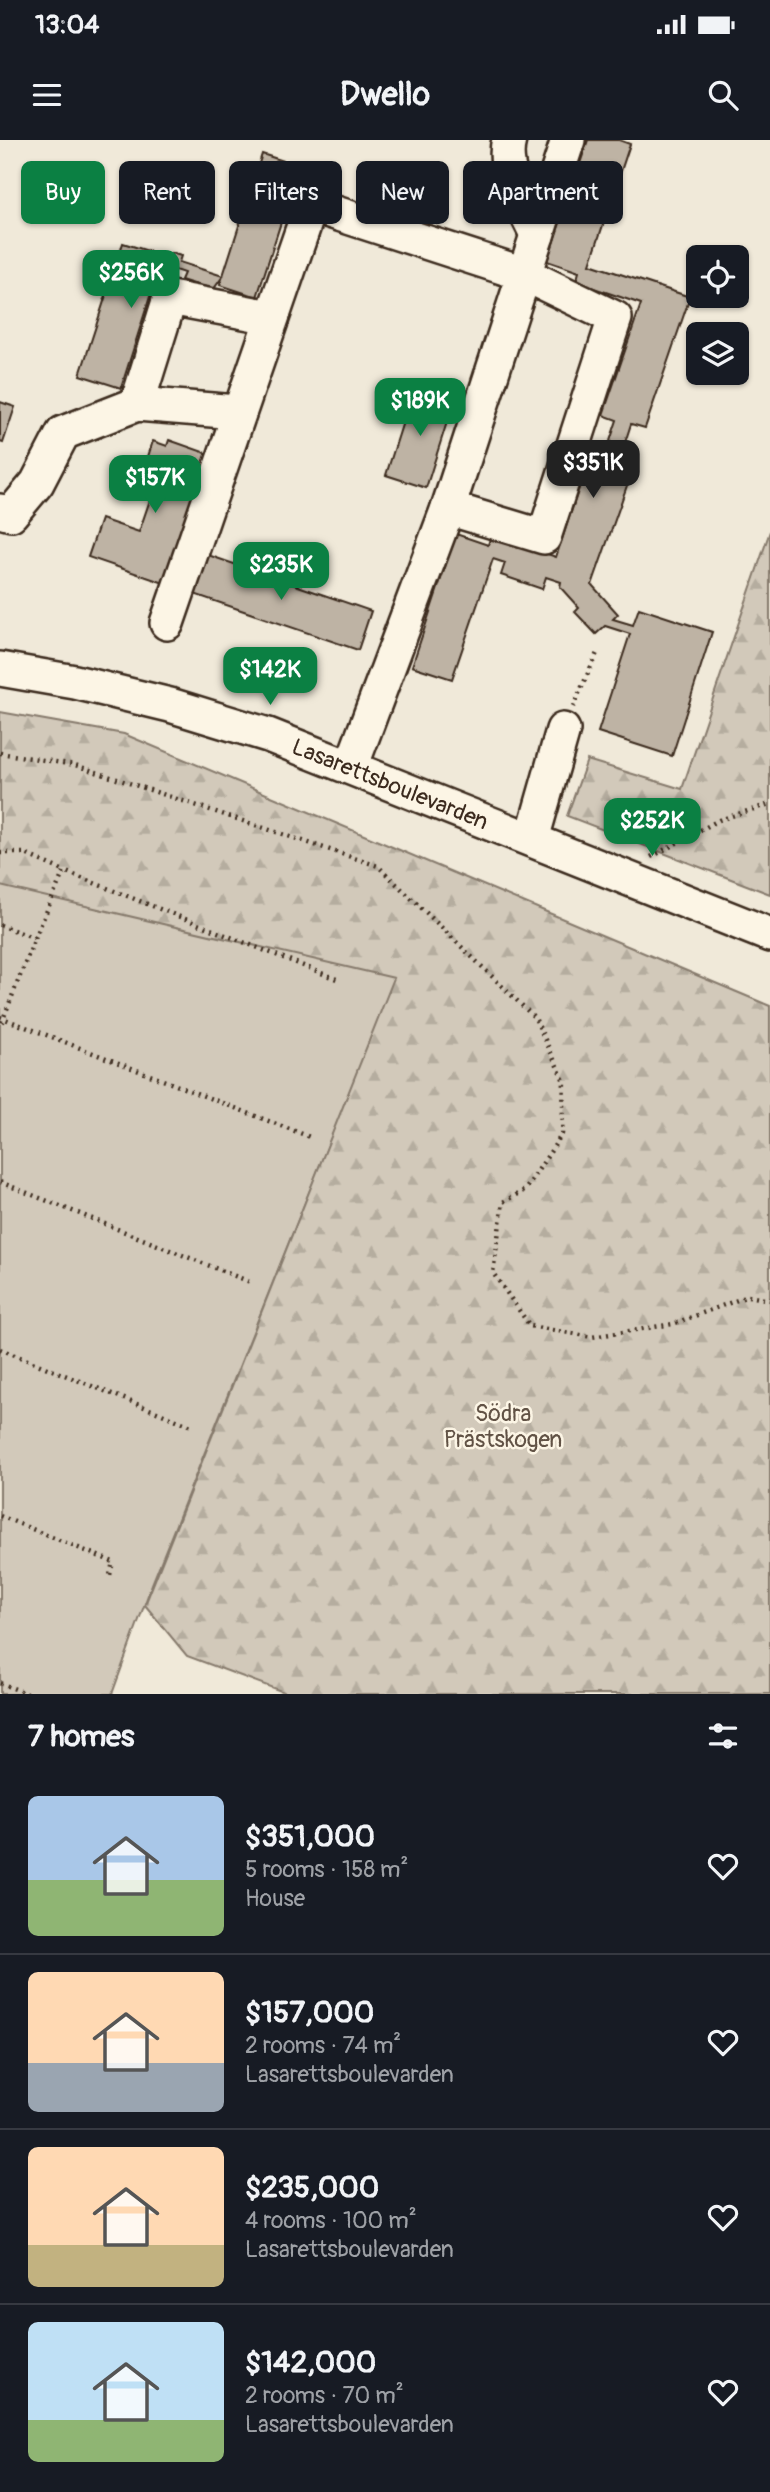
<!DOCTYPE html>
<meta charset="utf-8">
<style>
body{margin:0;font-family:Pangolin,sans-serif;background:#20242c;color:#f1f3f6;height:100vh;display:flex;flex-direction:column;font-size:26px;white-space:nowrap}
*{box-sizing:border-box;margin:0}
p{font-size:23px;color:#9ea1a6}
.icon{flex:none;width:38px;height:38px;fill:none;stroke:currentColor;stroke-width:2;stroke-linecap:round;stroke-linejoin:round}
.map{position:relative;height:1554px;overflow:hidden}
.panel{display:flex;flex-direction:column;background:#171b24;flex:1}
.panel>*{flex:none}
.banner{position:absolute;left:21px;top:21px;width:728px;height:63px;display:flex;gap:14px}
.tools{position:absolute;left:686px;top:105px;display:grid;gap:14px}
.tools a{display:grid;place-items:center;width:63px;height:63px;border-radius:10px;background:#171b24;box-shadow:0 2px 5px #0004;font-size:35px}
.price{position:absolute;translate:-50% -60px;padding:0 16px;border-radius:14px;background:#0b8043;color:#fff;font-size:23px;line-height:46px;filter:drop-shadow(0 2px 4px #0008)}
.price::after{content:'';position:absolute;left:50%;top:42px;width:21px;height:16px;margin-left:-10px;background:inherit;clip-path:polygon(0 0,100% 0,50% 100%)}
.price.current{background:#222;color:#fff}
ul{padding:0;list-style:none}
li{display:flex;align-items:center;gap:21px;height:175px;padding:0 28px}
li+li{border-top:2px solid #363941}
li span{display:grid;place-items:center;flex:none;width:196px;height:140px;border-radius:10px;color:#555}
li>.icon{margin-inline-start:auto}
span .icon{width:84px;height:84px;fill:#fffc;stroke-width:1}
li b{font-size:30px}
h2{display:flex;justify-content:space-between;align-items:center;height:84px;padding:0 28px;font-size:30px}
.chip{padding:0 24px;border-radius:10px;background:#171b24;box-shadow:0 2px 5px #0004;font-size:24px;line-height:63px}
.chip.current{background:#0b8043;color:#fff}
.status{display:flex;justify-content:space-between;align-items:center;height:49px;padding:0 35px;background:#171b24;direction:ltr}
.status svg{height:19px;fill:currentColor}
header{display:flex;justify-content:space-between;align-items:center;height:91px;padding:0 28px;background:#171b24;font-size:32px;font-weight:700}
.map>svg:first-child{display:block}
</style>
<div class="status"><b>13:04</b><svg viewBox="0 0 49 12"><path d="M0 12V9h3v3zM5 12V6h3v6zM10 12V3h3v9zM15 12V0h3v12zM26 1h20v11H26zM47 4h2v5h-2z"/></svg></div>
<header><svg class="icon" aria-label="menu" viewBox="0 0 24 24"><path d="M4 6h16M4 12h16M4 18h16"/></svg>Dwello<svg class="icon" aria-label="search" viewBox="0 0 24 24"><circle cx="10" cy="10" r="6"/><path d="M15 15l6 6"/></svg></header>
<div class="map">
<svg width="770" height="1554" viewBox="0 0 770 1554">
<defs>
<pattern id="forest-firs" width="22" height="20" patternUnits="userSpaceOnUse" patternTransform="scale(1.75)"><rect width="22" height="20" fill="#d2c9ba"/><path d="M5 1l3.5 6h-7zM16 11l3.5 6h-7z" fill="#b5ad9f"/></pattern>
</defs>
<rect width="100%" height="100%" fill="#f0e9d9"/>
<filter id="ink" filterUnits="userSpaceOnUse"><feTurbulence type="fractalNoise" baseFrequency=".0143" numOctaves="2"/><feDisplacementMap in="SourceGraphic" scale="14" xChannelSelector="R" yChannelSelector="G"/><feConvolveMatrix kernelMatrix="1 2 1 2 8 2 1 2 1" color-interpolation-filters="sRGB"/></filter>
<g filter="url(#ink)">
<!-- green -->
<path fill="#d2c9ba" stroke="#867a6c" stroke-width="2" d="M0,687L395,838L152,1444L112,1554H0Z"/>
<!-- forest -->
<path fill="url(#forest-firs)" stroke="#867a6c" stroke-width="2" d="M770,391V754L567,676L587,620L682,649Z
M0,572L124,594L770,866V1554H289L187,1516L145,1465L394,838L0,746Z"/>
<!-- building -->
<path fill="#beb3a4" stroke="#3b2a1e" stroke-width="2" d="M588,0H619L630,4L590,124L690,157L645,288L631,284L621,315L636,320L592,445L618,474L613,479L633,485L639,468L712,492L672,616L598,592L630,494L605,486L596,494L575,472L579,468L560,447L561,442L546,437L542,449L501,435L505,423L493,419L452,539L412,526L456,394L488,405L491,395L556,417L593,306L607,310L617,280L603,275L641,164L576,142L579,132L547,121Z
M262,14L299,26L257,157L220,145Z
M123,103L170,118L171,113L181,116L179,122L223,136L213,150L181,140L184,133L160,125L121,248L80,235Z
M414,247L454,260L426,348L386,335Z
M0,262L15,267L3,303L0,302Z
M169,300L209,314L164,443L88,417L101,379L139,392L153,351L146,349L152,331L144,329L153,301L167,306Z
M205,414L371,471L358,510L191,453Z"/>
<g fill="none" stroke-linecap="round" stroke-linejoin="round">
<defs>
<g id="minor">
<path d="M509,0C500,30 525,68 537,95"/>
<path d="M137,264L170,158L271,177"/>
<path d="M0,371L11,374L37,343L63,293L137,264L237,272"/>
<path d="M167,483L311,65L524,134L615,178L544,397L448,368"/>
<path id="s1" d="M0,529L75,542L170,565L268,595L770,795"/>
<path d="M351,627L448,368L568,0"/>
<path d="M532,699L563,590"/>
</g>
</defs>
<!-- minor casing -->
<use href="#minor" stroke="#3b2a1e" stroke-width="38"/>
<!-- path -->
<path stroke="#3b2a1e" stroke-width="4.5" stroke-dasharray="2 5" stroke-linecap="butt" d="M573,567L597,513
M0,613L75,625L378,726L535,878L564,941L562,994L525,1050L503,1062L493,1133L530,1186L592,1197L673,1184L748,1156L770,1160
M0,713H23L64,731
M651,717L719,680L770,664
M0,785L35,798L0,887
M35,798L64,731L339,840
M0,877L310,997
M0,1042L250,1142
M0,1209L194,1287
M0,1376L113,1422L110,1435
M0,1543L28,1554"/>
<!-- minor -->
<use href="#minor" stroke="#fcf5e5" stroke-width="33"/>
</g>
</g>
<g text-anchor="middle" stroke-width="5" stroke-linejoin="round" paint-order="stroke">
<!-- street labels -->
<g font-size="23" fill="#3b2a1e" stroke="#fcf5e5">
<text dy="8" stroke="none"><textPath href="#s1" startOffset="408">Lasarettsboulevarden</textPath></text>
</g>
<!-- park labels -->
<g font-size="23" fill="#615245" stroke="#fcf5e5">
<text x="503" y="1281">Södra<tspan x="503" dy="26">Prästskogen</tspan></text>
</g>
</g>
</svg>
<div class="tools">
<a><svg class="icon" aria-label="locate" viewBox="0 0 24 24"><circle cx="12" cy="12" r="6"/><path d="M12 2v4M12 18v4M2 12h4M18 12h4"/></svg></a>
<a><svg class="icon" aria-label="layers" viewBox="0 0 24 24"><path d="M12 4l9 5-9 5-9-5zM3 14l9 5 9-5"/></svg></a>
</div>
<b class="price" style="left:131px;top:170px">$256K</b>
<b class="price" style="left:420px;top:298px">$189K</b>
<b class="price current" style="left:593px;top:360px">$351K</b>
<b class="price" style="left:155px;top:375px">$157K</b>
<b class="price" style="left:281px;top:462px">$235K</b>
<b class="price" style="left:270px;top:567px">$142K</b>
<b class="price" style="left:652px;top:718px">$252K</b>
<div class="banner">
<a class="chip current">Buy</a>
<a class="chip">Rent</a>
<a class="chip">Filters</a>
<a class="chip">New</a>
<a class="chip">Apartment</a>
</div>
</div>
<section class="panel">
<h2>7 homes<svg class="icon" aria-label="filters" viewBox="0 0 24 24"><path d="M4 7h16M4 17h16"/><circle cx="9" cy="7" r="2"/><circle cx="15" cy="17" r="2"/></svg></h2>
<ul>
<li><span style="background:linear-gradient(#a9c7e8 60%,#8fb573 0)"><svg class="icon" aria-label="home" viewBox="0 0 24 24"><path d="M3 11l9-7 9 7M6 9v11h12V9"/></svg></span><div><b>$351,000</b><p>5 rooms · 158 m²</p><p>House</p></div><svg class="icon" aria-label="heart" viewBox="0 0 24 24"><path d="M12 20l-8-8c-3-5 5-10 8-4 3-6 11-1 8 4z"/></svg></li>
<li><span style="background:linear-gradient(#ffd9b3 65%,#9aa5b1 0)"><svg class="icon" aria-label="home" viewBox="0 0 24 24"><path d="M3 11l9-7 9 7M6 9v11h12V9"/></svg></span><div><b>$157,000</b><p>2 rooms · 74 m²</p><p>Lasarettsboulevarden</p></div><svg class="icon" aria-label="heart" viewBox="0 0 24 24"><path d="M12 20l-8-8c-3-5 5-10 8-4 3-6 11-1 8 4z"/></svg></li>
<li><span style="background:linear-gradient(#ffd9b3 70%,#c2b280 0)"><svg class="icon" aria-label="home" viewBox="0 0 24 24"><path d="M3 11l9-7 9 7M6 9v11h12V9"/></svg></span><div><b>$235,000</b><p>4 rooms · 100 m²</p><p>Lasarettsboulevarden</p></div><svg class="icon" aria-label="heart" viewBox="0 0 24 24"><path d="M12 20l-8-8c-3-5 5-10 8-4 3-6 11-1 8 4z"/></svg></li>
<li><span style="background:linear-gradient(#bfe0f5 70%,#8fb573 0)"><svg class="icon" aria-label="home" viewBox="0 0 24 24"><path d="M3 11l9-7 9 7M6 9v11h12V9"/></svg></span><div><b>$142,000</b><p>2 rooms · 70 m²</p><p>Lasarettsboulevarden</p></div><svg class="icon" aria-label="heart" viewBox="0 0 24 24"><path d="M12 20l-8-8c-3-5 5-10 8-4 3-6 11-1 8 4z"/></svg></li>
</ul>
</section>
